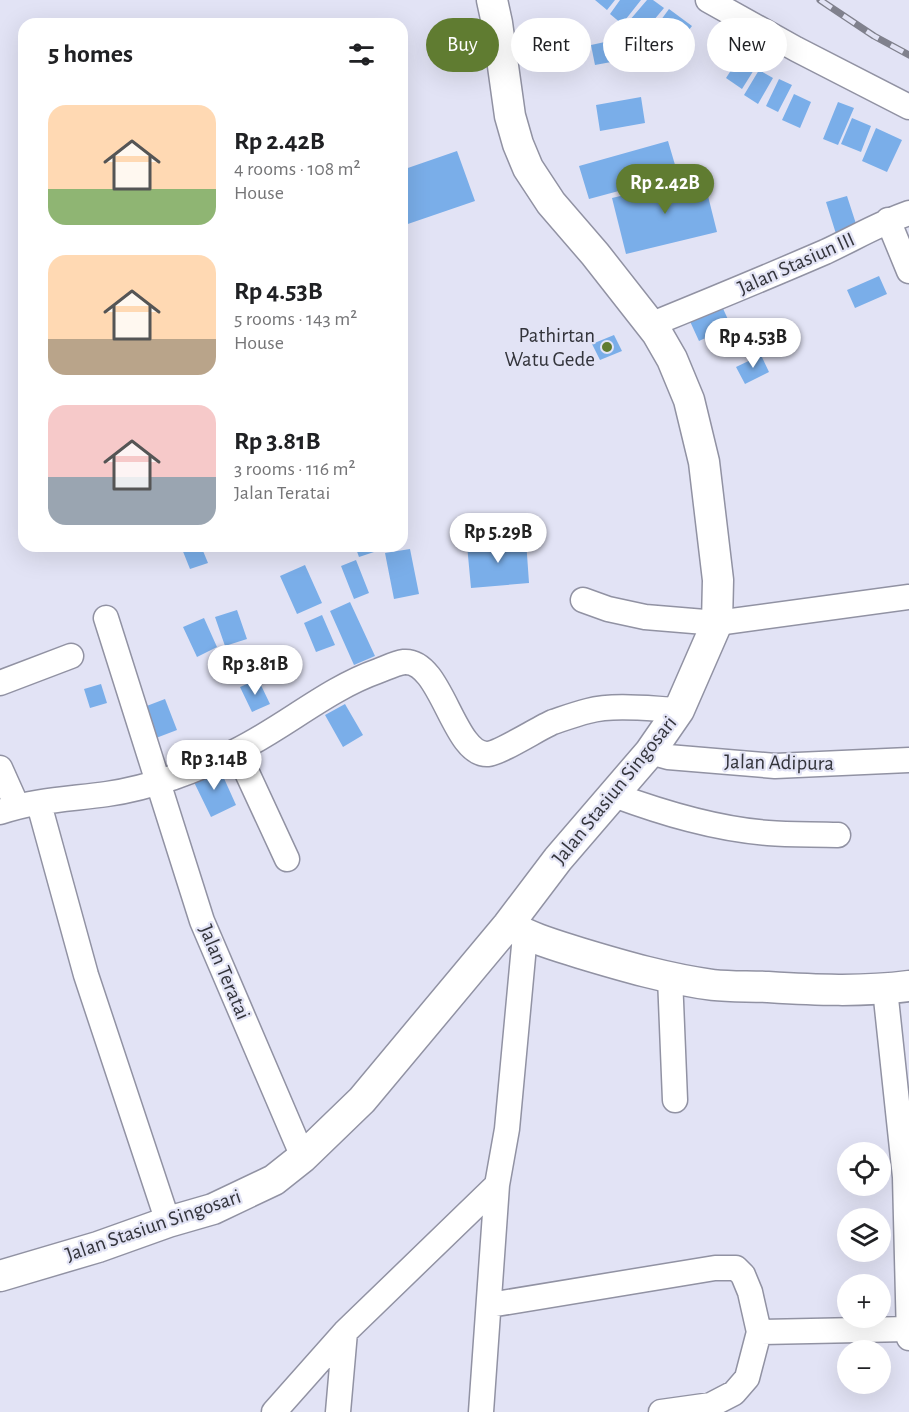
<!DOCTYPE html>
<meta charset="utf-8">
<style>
body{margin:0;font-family:"Alegreya Sans",sans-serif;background:#f6f6f6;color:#202124;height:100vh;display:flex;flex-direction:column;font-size:22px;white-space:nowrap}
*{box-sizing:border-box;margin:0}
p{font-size:20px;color:#757577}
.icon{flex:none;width:33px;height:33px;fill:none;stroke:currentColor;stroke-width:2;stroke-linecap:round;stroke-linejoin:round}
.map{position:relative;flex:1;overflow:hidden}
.drawer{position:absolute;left:18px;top:18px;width:390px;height:534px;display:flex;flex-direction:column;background:#fff;border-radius:18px;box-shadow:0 6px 24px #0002}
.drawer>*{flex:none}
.guide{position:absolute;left:426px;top:18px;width:393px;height:54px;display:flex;gap:12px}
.controls{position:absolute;left:837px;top:1142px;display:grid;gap:12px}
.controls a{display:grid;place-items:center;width:54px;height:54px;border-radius:50%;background:#fff;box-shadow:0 6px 24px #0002;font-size:30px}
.price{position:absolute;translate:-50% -51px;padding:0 14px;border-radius:21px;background:#fff;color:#222;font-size:20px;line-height:39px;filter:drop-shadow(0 2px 3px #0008)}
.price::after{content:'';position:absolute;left:50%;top:36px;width:18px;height:14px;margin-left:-9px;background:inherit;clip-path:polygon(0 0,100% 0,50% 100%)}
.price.on{background:#607c31;color:#fff}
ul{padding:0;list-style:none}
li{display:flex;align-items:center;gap:18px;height:150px;padding:0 30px}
li span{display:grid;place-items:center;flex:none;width:168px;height:120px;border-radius:18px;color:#555}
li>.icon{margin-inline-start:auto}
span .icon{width:72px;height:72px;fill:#fffc;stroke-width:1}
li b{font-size:26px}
h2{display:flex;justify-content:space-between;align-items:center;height:72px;padding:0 30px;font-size:26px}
.pill{padding:0 21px;border-radius:27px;background:#fff;box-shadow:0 6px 24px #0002;font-size:21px;line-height:54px}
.pill.on{background:#607c31;color:#fff}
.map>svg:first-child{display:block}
</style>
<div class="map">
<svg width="909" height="1412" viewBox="0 0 909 1412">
<rect width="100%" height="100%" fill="#e2e3f5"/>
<!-- building -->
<path fill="#7aaee9" d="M595,0H615L607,10Z
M620,0H641L622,24L610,14Z
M647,0H653L664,8L643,33L629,21Z
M669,9L692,26L669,56L647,39Z
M628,37L633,58L595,65L591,45Z
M741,55L757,65L742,89L726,78Z
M759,70L773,78L758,104L744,95Z
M779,79L792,85L778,112L766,106Z
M794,94L811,102L800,128L782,120Z
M641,97L645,123L600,131L596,105Z
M838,102L854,108L838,145L823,139Z
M852,118L871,126L861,152L841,144Z
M876,128L902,140L887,172L862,161Z
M668,141L678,175L589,199L579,166Z
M457,151L475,201L402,226V170Z
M703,176L717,232L626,254L612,198Z
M847,196L858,230L837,237L826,202Z
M879,276L887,294L855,308L847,290Z
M720,302L731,326L699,341L688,317Z
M614,335L622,351L600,360L592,344Z
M761,355L769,372L745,384L736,367Z
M526,540L529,583L471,588L467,545Z
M191,546H201L208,563L190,569L182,549Z
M355,546H375L377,551L359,557Z
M410,549L419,594L394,599L385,553Z
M356,560L369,593L354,599L341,566Z
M305,565L322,603L297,614L280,576Z
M350,602L375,656L354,665L330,611Z
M237,610L247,639L225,646L215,617Z
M322,615L335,645L316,652L304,623Z
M204,618L217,647L197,657L183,627Z
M258,679L270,704L252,712L240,687Z
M101,684L107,703L90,708L84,689Z
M165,699L177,730L156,738L144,707Z
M345,704L363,735L343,747L325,715Z
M218,765L236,805L211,817L192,778Z"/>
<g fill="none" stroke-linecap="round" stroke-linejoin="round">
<defs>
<path id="minor" d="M708,0L796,49L909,107
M888,220L909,271
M650,325C709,301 767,277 825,252C853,239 880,223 909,213
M583,600L608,609L645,617L717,623L909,597
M106,618L202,921L303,1157
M0,683L71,656
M237,751L287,859
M650,752L668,757L775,766L909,760
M0,768L17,806
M614,795C663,813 715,829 768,833C791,835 815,834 838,835
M39,804L86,975L168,1222
M0,812C34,800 72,799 107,794C150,788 198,770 236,751C285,727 327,689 378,671C386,668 396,663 404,662C442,659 453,756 488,754C500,753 539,728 553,722C565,718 576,714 588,711C615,704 651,709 679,710
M670,977L675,1100
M885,989L905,1177L909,1338
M490,1305L715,1268H736L743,1275L750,1292L759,1332L747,1378L734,1393L711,1405L661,1412
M759,1332L908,1329
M274,1412L345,1332L497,1185
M338,1412L345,1332
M481,1412L497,1185L507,1129L525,935"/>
<path id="tertiary" d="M508,925C530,938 555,945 580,953C623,966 668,979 713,985C731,987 750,986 768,987C815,990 862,992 909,986
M0,1276L98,1247L168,1222L213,1209L274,1180L303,1157L362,1100L508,925L558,859L650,752L679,710L717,623L718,580L704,462L689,400L672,359L657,333L595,254L551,203L528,168L518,144L510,116L497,23L492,0"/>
</defs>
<!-- minor casing -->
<use href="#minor" stroke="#9192a3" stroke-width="27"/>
<!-- tertiary casing -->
<use href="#tertiary" stroke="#9192a3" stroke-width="33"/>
<!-- minor -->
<use href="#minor" stroke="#fff" stroke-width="24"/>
<!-- tertiary -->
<use href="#tertiary" stroke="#fff" stroke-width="30"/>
<defs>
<path id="rail" d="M820,0L874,36L909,55"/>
</defs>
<!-- rail casing -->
<use href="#rail" stroke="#80818d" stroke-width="7"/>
<!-- rail -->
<use href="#rail" stroke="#e2e3f5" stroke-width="4.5" stroke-dasharray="14" stroke-linecap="butt"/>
</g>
<!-- markers -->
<circle fill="#607c31" stroke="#e2e3f5" stroke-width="2" cx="607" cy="347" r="6"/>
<g text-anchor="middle" stroke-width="4.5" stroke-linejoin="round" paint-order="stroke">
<!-- street labels -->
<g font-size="21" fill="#33343b" stroke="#e2e3f5">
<text transform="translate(796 263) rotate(-24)" y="7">Jalan Stasiun III</text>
<text transform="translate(779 762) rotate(1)" y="7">Jalan Adipura</text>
<text transform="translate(614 790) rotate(-51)" y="7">Jalan Stasiun Singosari</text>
<text transform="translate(225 972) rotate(67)" y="7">Jalan Teratai</text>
<text transform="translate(153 1225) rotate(-19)" y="7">Jalan Stasiun Singosari</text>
</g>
<!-- poi labels -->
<g font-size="21" fill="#33343b" stroke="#e2e3f5" text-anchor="end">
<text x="595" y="342">Pathirtan<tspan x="595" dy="24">Watu Gede</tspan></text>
</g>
</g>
</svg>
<div class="controls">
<a><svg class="icon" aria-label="locate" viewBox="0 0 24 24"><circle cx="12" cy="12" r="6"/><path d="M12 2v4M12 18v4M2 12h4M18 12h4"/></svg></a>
<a><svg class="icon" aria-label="layers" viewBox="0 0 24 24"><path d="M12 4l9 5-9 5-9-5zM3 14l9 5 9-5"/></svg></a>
<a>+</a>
<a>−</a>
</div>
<b class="price on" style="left:665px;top:215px">Rp 2.42B</b>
<b class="price" style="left:753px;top:369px">Rp 4.53B</b>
<b class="price" style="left:498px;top:564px">Rp 5.29B</b>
<b class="price" style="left:255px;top:696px">Rp 3.81B</b>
<b class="price" style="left:214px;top:791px">Rp 3.14B</b>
<div class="guide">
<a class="pill on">Buy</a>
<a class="pill">Rent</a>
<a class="pill">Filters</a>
<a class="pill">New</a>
</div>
<section class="drawer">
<h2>5 homes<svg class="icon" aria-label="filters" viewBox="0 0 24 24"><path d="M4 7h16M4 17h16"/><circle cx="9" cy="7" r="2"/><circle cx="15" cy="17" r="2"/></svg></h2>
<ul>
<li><span style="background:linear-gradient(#ffd9b3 70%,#8fb573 0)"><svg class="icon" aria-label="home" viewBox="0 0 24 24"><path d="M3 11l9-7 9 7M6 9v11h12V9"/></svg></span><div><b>Rp 2.42B</b><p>4 rooms · 108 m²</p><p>House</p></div></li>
<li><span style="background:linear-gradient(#ffd9b3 70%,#b9a48a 0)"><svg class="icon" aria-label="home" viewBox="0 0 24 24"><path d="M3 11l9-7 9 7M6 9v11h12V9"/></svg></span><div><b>Rp 4.53B</b><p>5 rooms · 143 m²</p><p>House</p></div></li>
<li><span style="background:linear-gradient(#f6c9c9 60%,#9aa5b1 0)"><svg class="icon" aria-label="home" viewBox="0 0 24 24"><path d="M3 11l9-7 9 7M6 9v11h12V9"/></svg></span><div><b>Rp 3.81B</b><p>3 rooms · 116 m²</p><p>Jalan Teratai</p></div></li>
</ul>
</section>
</div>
